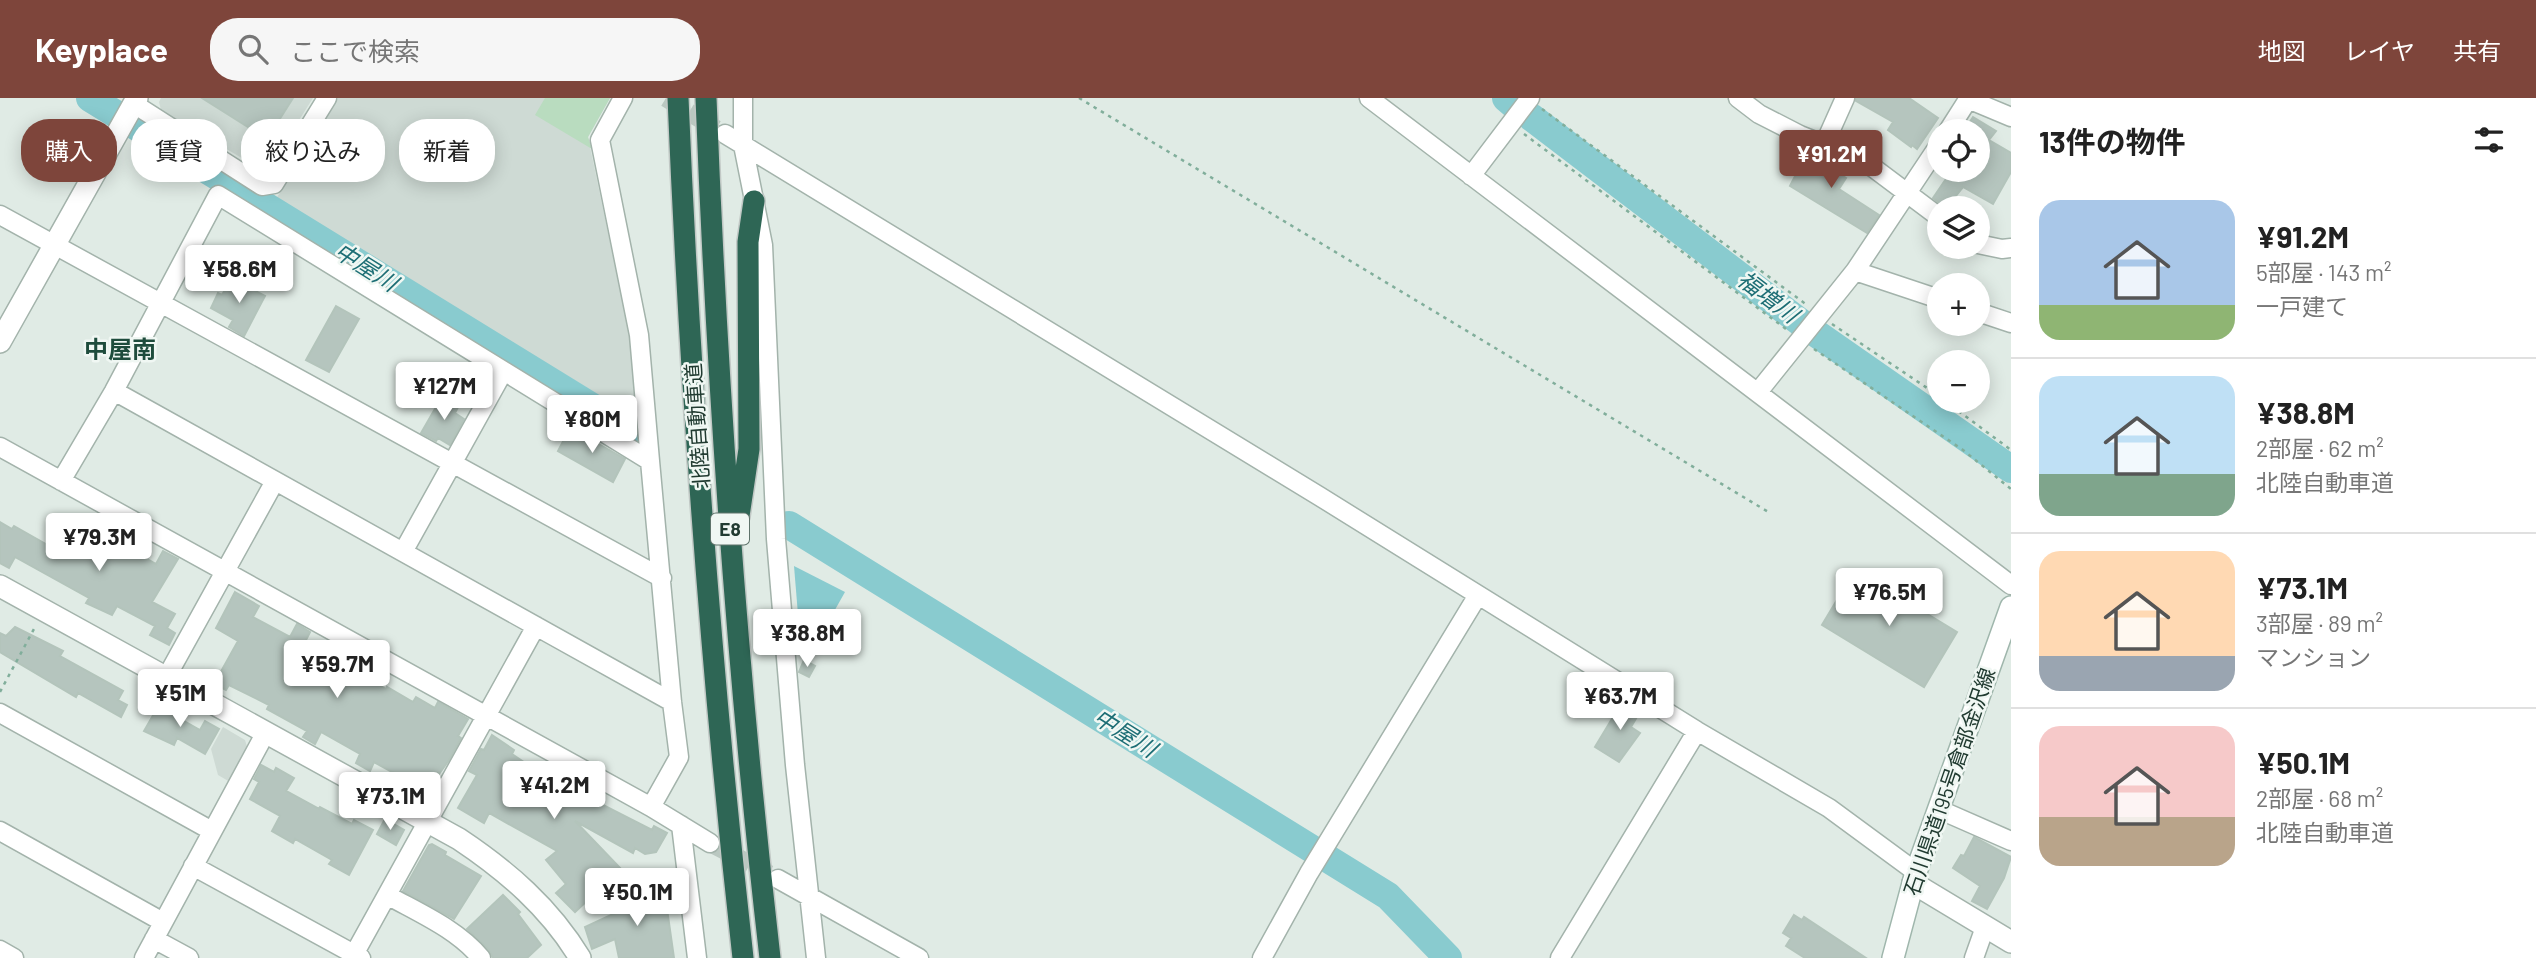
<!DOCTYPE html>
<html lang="ja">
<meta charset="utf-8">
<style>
body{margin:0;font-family:Barlow,"Noto Sans JP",sans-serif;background:#f6f6f6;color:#222;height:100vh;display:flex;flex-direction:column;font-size:26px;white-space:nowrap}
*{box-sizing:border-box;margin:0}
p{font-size:23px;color:#767676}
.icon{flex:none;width:38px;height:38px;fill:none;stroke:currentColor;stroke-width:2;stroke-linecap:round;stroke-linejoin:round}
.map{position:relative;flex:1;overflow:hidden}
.side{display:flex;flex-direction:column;background:#fff;width:525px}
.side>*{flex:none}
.banner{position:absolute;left:21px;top:21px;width:665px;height:63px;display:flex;gap:14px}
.controls{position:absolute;left:1927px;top:21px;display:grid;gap:14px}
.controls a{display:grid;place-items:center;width:63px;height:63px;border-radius:50%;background:#fff;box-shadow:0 4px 18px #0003;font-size:35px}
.price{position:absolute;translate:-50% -60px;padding:0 16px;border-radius:7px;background:#fff;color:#222;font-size:23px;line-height:46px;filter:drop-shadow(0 2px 4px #0008)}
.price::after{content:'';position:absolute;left:50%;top:42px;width:21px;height:16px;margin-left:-10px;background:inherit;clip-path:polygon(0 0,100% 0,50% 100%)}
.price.selected{background:#7e453b;color:#fff}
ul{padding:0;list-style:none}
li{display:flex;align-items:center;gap:21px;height:175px;padding:0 28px}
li+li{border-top:2px solid #e0e0e0}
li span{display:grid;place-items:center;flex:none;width:196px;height:140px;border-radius:21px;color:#555}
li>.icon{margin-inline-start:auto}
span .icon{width:84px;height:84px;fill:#fffc;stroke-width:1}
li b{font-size:30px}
h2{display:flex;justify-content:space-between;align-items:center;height:84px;padding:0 28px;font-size:30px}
.chip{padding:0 24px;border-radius:28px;background:#fff;box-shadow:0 4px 18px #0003;font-size:24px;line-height:63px}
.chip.selected{background:#7e453b;color:#fff}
header{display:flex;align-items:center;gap:42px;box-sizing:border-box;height:98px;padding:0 35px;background:#7e453b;color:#fff}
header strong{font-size:33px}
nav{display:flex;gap:38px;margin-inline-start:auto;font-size:24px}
.search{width:490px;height:63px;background:#f6f6f6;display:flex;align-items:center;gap:18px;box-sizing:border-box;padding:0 24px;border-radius:28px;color:#767676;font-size:26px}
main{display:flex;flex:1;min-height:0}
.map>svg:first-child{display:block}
</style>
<header>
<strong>Keyplace</strong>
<div class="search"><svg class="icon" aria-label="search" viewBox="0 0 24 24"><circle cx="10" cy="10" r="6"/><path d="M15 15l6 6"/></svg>ここで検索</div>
<nav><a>地図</a><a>レイヤ</a><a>共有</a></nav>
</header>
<main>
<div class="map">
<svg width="2011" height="860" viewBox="0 0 2011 860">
<rect width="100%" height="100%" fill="#e0ebe5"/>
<!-- built -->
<path fill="#cedad4" d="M161,0H313L270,68L260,71L161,12L159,4Z
M338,0H610L588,39L626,221L645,325L276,101Z
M223,629L245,642L248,652L230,684L218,677L211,651Z"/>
<!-- green -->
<path fill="#b9dcbf" d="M545,0H610L588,39L592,51L535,17Z"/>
<!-- water -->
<path fill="#89cbcf" d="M794,468L845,494L814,549L800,541Z"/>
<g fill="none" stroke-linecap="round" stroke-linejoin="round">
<!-- river -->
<path stroke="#89cbcf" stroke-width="28" d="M90,0L641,339
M1506,0L1513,6
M1531,19L1804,227L2011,371
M789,427L1388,798L1448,860"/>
</g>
<!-- building -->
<path fill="#b5c5be" stroke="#b3c4bb" stroke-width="2" d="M202,0H293L267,41Z
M1856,0H1909L1938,20L1917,51L1912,47L1911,49L1888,32L1893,24L1856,3Z
M1973,19L1996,33L1989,42L2011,55V74L1993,106L1963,89L1946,110L1933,100L1952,72H1978V33H1964Z
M1804,51L1844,67L1840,76L1846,80L1839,91L1879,117L1867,135L1790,88L1804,61L1800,59Z
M234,182L265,198L244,238L229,229L233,222L211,210L218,195L222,197L230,183L232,184Z
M336,208L359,221L329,274L306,262Z
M443,297L459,307L455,315L464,321L450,347L438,340L436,343L421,335Z
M570,330L625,361L613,384L558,353Z
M0,424L12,431L14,428L67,458L85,425L156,466L163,453L178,461L152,504L175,516L167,530L175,535L169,547L150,537L155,528L117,508L112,517L86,505L89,500L15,459L9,470L0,465Z
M1855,472L1957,534L1924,589L1822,527Z
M235,494L259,508L253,519L290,539L297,526L310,534L305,544L339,563L344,554L358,562L355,567L361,571L358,575L386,591L387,589L413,604L416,599L435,610L438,604L468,621L458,638L461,640L449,662L439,676L435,674L420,702L400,690L405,681L374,664L370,673L356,665L360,656L321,634L315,646L303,639L307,633L267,611L269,607L229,587L226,592L214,586L238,543L216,530Z
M15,529L63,553L60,558L123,593L118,602L127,607L121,619L78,595L76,599L0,554V535L6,538Z
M804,562L815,568L809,579L799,574Z
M163,600L175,606L170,615L200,632L205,623L219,631L205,656L177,640L174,647L144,633Z
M1624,601L1641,612L1631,629L1640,635L1619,664L1595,649Z
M492,637L514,652L512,656L534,671L531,675L561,692L564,687L652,732L654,728L667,735L656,754L645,756L635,750L633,755L575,723L621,771L575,814L556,795L566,786L546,762L557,753L489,715L484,725L458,710L477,677L469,673L481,651L484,652Z
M261,667L274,674L276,670L294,680L286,693L319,711L320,709L352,726L354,722L373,732L349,777L329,766L332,762L295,741L293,745L272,733L280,718L250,701L259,684L254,681Z
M385,721L404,732L396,747L377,736Z
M1974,739L2011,759L2004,780L1987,811L1972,803L1980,788L1953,770L1961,757L1964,758Z
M432,746L446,754L445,757L481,778L454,821L403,793L429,747Z
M664,790L674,860H619L615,841L592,851L585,829L637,805L635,794Z
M503,797L520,814L518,816L541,847L527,860H493L489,852L467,831Z
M1794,817L1802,822L1804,819L1866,860H1805L1786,848L1791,840L1783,835Z"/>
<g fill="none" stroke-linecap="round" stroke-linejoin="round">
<!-- minor-tunnel -->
<path stroke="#bac8c1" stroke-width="18" stroke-dasharray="18 9" stroke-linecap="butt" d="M666,0L716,31
M710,745L769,776"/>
<defs>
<path id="minor" d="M623,0L600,42L639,237L650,363
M743,0V47L763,147L776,441L795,667L816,860
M1369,0L2011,487
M1738,0L1759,16L1800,37L1863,62L1939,119
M1968,1L2011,19
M134,6L262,88L274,86L327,0
M1948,33L1969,0
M725,36L1319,398L1697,633L1829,710L1916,774
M1824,47L1845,0
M1471,78L1530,0
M0,117L662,480
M1978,146L2002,151L2011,150
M1855,173L1939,201
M1978,214L2011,225
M114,293L672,604
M1758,294L1855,173L1939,47
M0,349L651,709L710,745
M61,383L114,293L218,97L650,363L672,604L679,659L651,709
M403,454L503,274
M166,580L275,383
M0,615L212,733
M1938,711L2011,743
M681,727L697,860
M0,733L163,824
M193,768L361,860
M778,781L919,860
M387,797C419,815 457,831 481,860
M154,841L189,860
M0,852L14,860
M144,860L266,634
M352,860L536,528
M1262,860L1309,775L1478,497
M1560,860L1697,633
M1974,860L1985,829"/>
<path id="tertiary" d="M0,244L137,0
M0,488L459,741C507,773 550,810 580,860
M1913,785L2011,844"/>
<path id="secondary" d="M1893,860L1916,774L2011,509"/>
<path id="motorway" d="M678,0C690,287 711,574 743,860
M706,0C717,287 737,574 770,860
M739,418L749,351L748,144L754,103"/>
</defs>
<!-- minor casing -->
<use href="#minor" stroke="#a3b3ab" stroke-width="21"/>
<!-- tertiary casing -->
<use href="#tertiary" stroke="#a3b3ab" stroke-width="24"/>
<!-- secondary casing -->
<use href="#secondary" stroke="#9fb6ac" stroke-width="24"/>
<!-- motorway casing -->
<use href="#motorway" stroke="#c1c8c5" stroke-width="24"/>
<!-- path -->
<path stroke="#81ae9b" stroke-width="2.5" stroke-dasharray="3.5 5" stroke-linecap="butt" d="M1079,0L1770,415
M1542,11L1807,207
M1524,36L1786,231
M1832,226L1939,298
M1814,251L1963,352L2011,391
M1945,303L2011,352
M0,594L35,529"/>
<!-- minor -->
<use href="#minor" stroke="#fff" stroke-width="18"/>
<!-- tertiary -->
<use href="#tertiary" stroke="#fff" stroke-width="21"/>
<!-- secondary -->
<use href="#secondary" stroke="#fff" stroke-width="21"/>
<!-- motorway -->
<use href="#motorway" stroke="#2e6655" stroke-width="21"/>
</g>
<g text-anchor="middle" stroke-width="5" stroke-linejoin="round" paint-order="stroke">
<!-- shield labels -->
<rect fill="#f0f7f3" stroke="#5f736b" stroke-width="2" x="711" y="415.5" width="38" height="31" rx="5"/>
<g font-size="19" font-weight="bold" fill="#213b31">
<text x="730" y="438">E8</text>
</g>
<!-- street labels -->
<g font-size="21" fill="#213b31" stroke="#f0f7f3">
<text transform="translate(698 328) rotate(-94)" y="7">北陸自動車道</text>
<text transform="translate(1950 684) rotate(-71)" y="7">石川県道195号倉部金沢線</text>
</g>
<!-- water labels -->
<g font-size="23" font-style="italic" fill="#1d6e75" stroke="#f0f7f3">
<text transform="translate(366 169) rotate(32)" y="8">中屋川</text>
<text transform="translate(1768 199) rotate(37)" y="8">福増川</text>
<text transform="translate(1125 635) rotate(32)" y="8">中屋川</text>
</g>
<!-- quarter labels -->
<g font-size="24" font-weight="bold" fill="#1e4c3c" stroke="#f0f7f3">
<text x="120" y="260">中屋南</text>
</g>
</g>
</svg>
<div class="controls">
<a><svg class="icon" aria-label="locate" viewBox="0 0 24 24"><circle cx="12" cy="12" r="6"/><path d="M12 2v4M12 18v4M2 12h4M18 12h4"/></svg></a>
<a><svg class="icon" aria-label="layers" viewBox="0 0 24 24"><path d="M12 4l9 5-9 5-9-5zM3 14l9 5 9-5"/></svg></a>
<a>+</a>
<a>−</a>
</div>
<b class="price selected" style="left:1831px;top:92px">¥91.2M</b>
<b class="price" style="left:239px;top:207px">¥58.6M</b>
<b class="price" style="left:444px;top:324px">¥127M</b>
<b class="price" style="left:592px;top:357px">¥80M</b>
<b class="price" style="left:99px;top:475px">¥79.3M</b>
<b class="price" style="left:1889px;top:530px">¥76.5M</b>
<b class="price" style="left:807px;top:571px">¥38.8M</b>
<b class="price" style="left:337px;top:602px">¥59.7M</b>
<b class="price" style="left:180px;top:631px">¥51M</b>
<b class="price" style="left:1620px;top:634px">¥63.7M</b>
<b class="price" style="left:554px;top:723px">¥41.2M</b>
<b class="price" style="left:390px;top:734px">¥73.1M</b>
<b class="price" style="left:637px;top:830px">¥50.1M</b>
<div class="banner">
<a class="chip selected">購入</a>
<a class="chip">賃貸</a>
<a class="chip">絞り込み</a>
<a class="chip">新着</a>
</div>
</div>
<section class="side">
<h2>13件の物件<svg class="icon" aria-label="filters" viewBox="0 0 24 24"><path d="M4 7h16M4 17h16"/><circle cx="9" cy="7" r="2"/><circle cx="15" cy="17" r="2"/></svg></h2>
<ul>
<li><span style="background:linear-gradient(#a9c7e8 75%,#8fb573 0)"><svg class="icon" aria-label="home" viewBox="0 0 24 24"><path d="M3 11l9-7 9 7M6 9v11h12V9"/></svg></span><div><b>¥91.2M</b><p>5部屋 · 143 m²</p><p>一戸建て</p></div></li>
<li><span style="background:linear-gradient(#bfe0f5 70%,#7fa58c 0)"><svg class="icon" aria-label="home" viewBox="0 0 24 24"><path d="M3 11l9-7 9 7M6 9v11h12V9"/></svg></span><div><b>¥38.8M</b><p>2部屋 · 62 m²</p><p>北陸自動車道</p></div></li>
<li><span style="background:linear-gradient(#ffd9b3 75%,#9aa5b1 0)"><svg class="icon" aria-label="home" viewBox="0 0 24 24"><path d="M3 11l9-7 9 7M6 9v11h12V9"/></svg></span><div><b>¥73.1M</b><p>3部屋 · 89 m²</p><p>マンション</p></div></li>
<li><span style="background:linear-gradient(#f6c9c9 65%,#b9a48a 0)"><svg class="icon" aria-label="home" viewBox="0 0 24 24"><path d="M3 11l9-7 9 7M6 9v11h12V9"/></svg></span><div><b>¥50.1M</b><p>2部屋 · 68 m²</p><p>北陸自動車道</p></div></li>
</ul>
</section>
</main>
